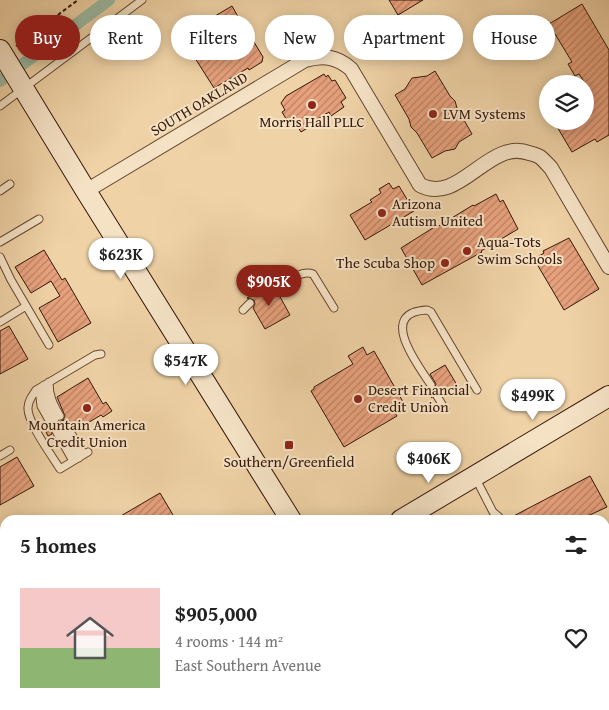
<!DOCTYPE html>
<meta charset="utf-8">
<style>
body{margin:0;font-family:"Gentium Book Plus",serif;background:#f2f2f2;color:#222;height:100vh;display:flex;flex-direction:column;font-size:19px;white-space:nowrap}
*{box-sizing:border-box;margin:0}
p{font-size:16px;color:#767676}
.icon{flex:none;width:28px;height:28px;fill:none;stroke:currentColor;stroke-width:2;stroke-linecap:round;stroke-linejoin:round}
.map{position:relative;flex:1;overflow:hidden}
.drawer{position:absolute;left:0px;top:515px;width:610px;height:195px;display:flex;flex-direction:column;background:#fff;border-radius:15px 15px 0 0;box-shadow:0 2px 12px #0003}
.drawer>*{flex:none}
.guide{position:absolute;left:15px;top:15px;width:580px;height:45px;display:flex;gap:10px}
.fabs{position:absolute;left:539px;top:75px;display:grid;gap:10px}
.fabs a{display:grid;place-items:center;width:55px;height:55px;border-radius:50%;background:#fff;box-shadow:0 2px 12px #0003;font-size:25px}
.price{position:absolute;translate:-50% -42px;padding:0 11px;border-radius:18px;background:#fff;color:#222;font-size:16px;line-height:32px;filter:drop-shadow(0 1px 2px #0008)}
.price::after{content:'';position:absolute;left:50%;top:30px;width:15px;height:11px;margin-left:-8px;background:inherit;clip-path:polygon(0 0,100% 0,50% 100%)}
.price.active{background:#8f2418;color:#fff}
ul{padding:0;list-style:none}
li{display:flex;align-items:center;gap:15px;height:125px;padding:0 20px}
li+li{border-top:1px solid #e0e0e0}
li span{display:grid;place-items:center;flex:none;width:140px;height:100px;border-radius:0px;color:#555}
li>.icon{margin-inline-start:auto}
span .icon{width:60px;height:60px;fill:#fffc;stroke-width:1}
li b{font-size:21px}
h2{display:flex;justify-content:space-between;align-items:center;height:60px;padding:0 20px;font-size:21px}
.tag{padding:0 18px;border-radius:22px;background:#fff;box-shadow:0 2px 12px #0003;font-size:18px;line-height:45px}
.tag.active{background:#8f2418;color:#fff}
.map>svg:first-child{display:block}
</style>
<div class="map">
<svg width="609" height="710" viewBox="0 0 609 710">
<defs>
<pattern id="building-hatch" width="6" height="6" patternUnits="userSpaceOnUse" patternTransform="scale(1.25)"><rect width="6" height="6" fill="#e7a17d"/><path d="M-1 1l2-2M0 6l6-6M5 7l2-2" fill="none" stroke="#bc8264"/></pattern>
</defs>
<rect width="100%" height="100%" fill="#efd2a6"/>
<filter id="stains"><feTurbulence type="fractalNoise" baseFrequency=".004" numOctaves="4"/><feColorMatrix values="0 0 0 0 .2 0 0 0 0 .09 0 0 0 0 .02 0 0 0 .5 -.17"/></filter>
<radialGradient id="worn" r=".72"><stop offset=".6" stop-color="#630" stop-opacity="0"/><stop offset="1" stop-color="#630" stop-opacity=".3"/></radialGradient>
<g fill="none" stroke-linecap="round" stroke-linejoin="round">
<!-- canal -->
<path stroke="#9bb8a1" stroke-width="12" d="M0,81L109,0"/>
</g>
<!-- building -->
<path fill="url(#building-hatch)" stroke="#351707" d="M389,0H423L398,15Z
M582,4L609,50V135L597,142L595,139L572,152L556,125L562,121H585V96L591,92L579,74L575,76L568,64L572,62L549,24Z
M232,6L245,29L247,28L252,36L251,37L263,57L262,62L249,70L248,68L214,88L181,36Z
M435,71L450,96L455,101L457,108L472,134L459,142L455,149L445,151L432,158L417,133L411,127L409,119L395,95L405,89L412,78L427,76Z
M324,74L326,77L328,75L332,81L335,80L346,98L341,102L344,107L331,116L329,112L313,122L314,124L301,132L296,124L291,127L282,112L285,110L281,103L286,96Z
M389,183L393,189L399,186L414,211L365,240L350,215L372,202L370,200L381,193L379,189Z
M496,194L500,202L503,200L518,229L481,251L482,252L422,285L401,248L436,226L437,227L473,205L474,206Z
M569,238L599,289L564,310L534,259L544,253L543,251Z
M44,250L62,280L65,278L91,323L58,342L39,308L60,296L51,281L31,293L15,267Z
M272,283L270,291L273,294L278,293L290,315L265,329L253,308L255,304L254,300L247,298Z
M9,326L28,359L0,374V331Z
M363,347L367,355L374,351L406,407L395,413L397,416L344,447L311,391L314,389V387L353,364L348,356Z
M445,365L457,385L442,394L439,391H435L432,394V398L426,388L429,390H434L436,384L430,374Z
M88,378L103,404L106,402L112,411L103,417L101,415L76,430L71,422L68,420H64L52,428V434L48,436L43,426L45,425L48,427H52L63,420L65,416L57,397Z
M17,457L34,486L0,505V467Z
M590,476L607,507L579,520H506Z
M160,493L176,520H114Z"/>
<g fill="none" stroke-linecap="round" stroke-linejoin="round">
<defs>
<path id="service" d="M0,106L142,0
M0,191L10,184
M0,242L39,219
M0,257L11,280L49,345
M275,289C286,283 301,269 313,274L334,308
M243,310L250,303
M0,322L26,306
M49,382C49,396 53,404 60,416
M44,385L45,400L55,419
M431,385C417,364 377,312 427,310L431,312L477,390
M39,389L41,406L50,422
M437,396L445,409
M66,425L84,454
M61,428L79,458
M56,431L73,461
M88,452L60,469C52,456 27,422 28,408C28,401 32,396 36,390L95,355L101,354
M0,456L10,450
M475,477L493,512L499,517
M330,710L335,705
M341,710V705"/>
<path id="minor" d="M86,191L305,60C323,55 336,56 351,69L420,185C459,206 489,138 529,153C533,154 537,155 540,157C544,160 548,165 551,168L609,267"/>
<path id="secondary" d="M0,50L86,191L291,520
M401,520L609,396
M403,705L406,710
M45,710L53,705
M73,710L81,705
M100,710L109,705"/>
</defs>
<!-- service casing -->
<use href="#service" stroke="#64462f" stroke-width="9"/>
<!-- minor casing -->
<use href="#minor" stroke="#64462f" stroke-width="16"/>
<!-- secondary casing -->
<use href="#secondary" stroke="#351707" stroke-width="22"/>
<!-- path -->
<path stroke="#351707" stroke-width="2" stroke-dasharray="4 2.5" stroke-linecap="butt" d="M16,46L78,0"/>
<!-- service -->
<use href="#service" stroke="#f5e2c5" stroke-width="7"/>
<!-- minor -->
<use href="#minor" stroke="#f5e2c5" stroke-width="14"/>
<!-- secondary -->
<use href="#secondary" stroke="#f5e2c5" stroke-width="20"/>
</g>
<!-- markers -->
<g fill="#8f2418" stroke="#f5e2c5" stroke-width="2">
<circle cx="312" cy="105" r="5"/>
<circle cx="433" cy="114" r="5"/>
<circle cx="382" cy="213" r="5"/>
<circle cx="467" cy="251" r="5"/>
<circle cx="445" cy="263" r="5"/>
<circle cx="358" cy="399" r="5"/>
<circle cx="87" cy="408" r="5"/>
<rect x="284" y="440" width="10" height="10" rx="2.5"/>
</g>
<g text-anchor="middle" stroke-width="4" stroke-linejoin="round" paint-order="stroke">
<!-- street labels -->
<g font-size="15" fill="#351707" stroke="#f5e2c5">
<text transform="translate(199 104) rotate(-31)" y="5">SOUTH OAKLAND</text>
</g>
<!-- poi labels -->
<g font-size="15" fill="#351707" stroke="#f5e2c5" text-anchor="start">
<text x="443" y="119">LVM Systems</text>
<text x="312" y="127" text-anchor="middle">Morris Hall PLLC</text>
<text x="392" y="209">Arizona<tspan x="392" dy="17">Autism United</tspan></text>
<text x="477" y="247">Aqua-Tots<tspan x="477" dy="17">Swim Schools</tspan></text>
<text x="435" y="268" text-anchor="end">The Scuba Shop</text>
<text x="368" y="395">Desert Financial<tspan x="368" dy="17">Credit Union</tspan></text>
<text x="87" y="430" text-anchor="middle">Mountain America<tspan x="87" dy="17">Credit Union</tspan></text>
<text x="289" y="467" text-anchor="middle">Southern/Greenfield</text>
</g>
</g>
<rect width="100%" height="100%" filter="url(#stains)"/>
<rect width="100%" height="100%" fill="url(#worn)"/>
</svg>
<div class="fabs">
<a><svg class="icon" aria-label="layers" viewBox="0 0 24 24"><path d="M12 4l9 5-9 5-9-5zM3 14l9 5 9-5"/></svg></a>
</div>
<b class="price" style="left:121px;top:280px">$623K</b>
<b class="price active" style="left:269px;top:307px">$905K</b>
<b class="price" style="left:186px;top:386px">$547K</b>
<b class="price" style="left:533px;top:421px">$499K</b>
<b class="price" style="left:429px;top:484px">$406K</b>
<div class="guide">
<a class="tag active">Buy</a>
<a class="tag">Rent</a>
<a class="tag">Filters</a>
<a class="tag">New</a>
<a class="tag">Apartment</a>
<a class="tag">House</a>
</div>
<section class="drawer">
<h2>5 homes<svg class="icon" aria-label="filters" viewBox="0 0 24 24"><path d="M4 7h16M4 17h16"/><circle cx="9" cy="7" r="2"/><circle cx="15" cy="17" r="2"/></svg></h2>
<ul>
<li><span style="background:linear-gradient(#f6c9c9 60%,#8fb573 0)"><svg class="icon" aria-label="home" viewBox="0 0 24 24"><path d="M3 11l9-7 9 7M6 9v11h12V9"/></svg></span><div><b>$905,000</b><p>4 rooms · 144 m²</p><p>East Southern Avenue</p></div><svg class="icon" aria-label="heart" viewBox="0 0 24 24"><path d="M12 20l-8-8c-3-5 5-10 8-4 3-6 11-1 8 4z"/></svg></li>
</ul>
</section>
</div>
